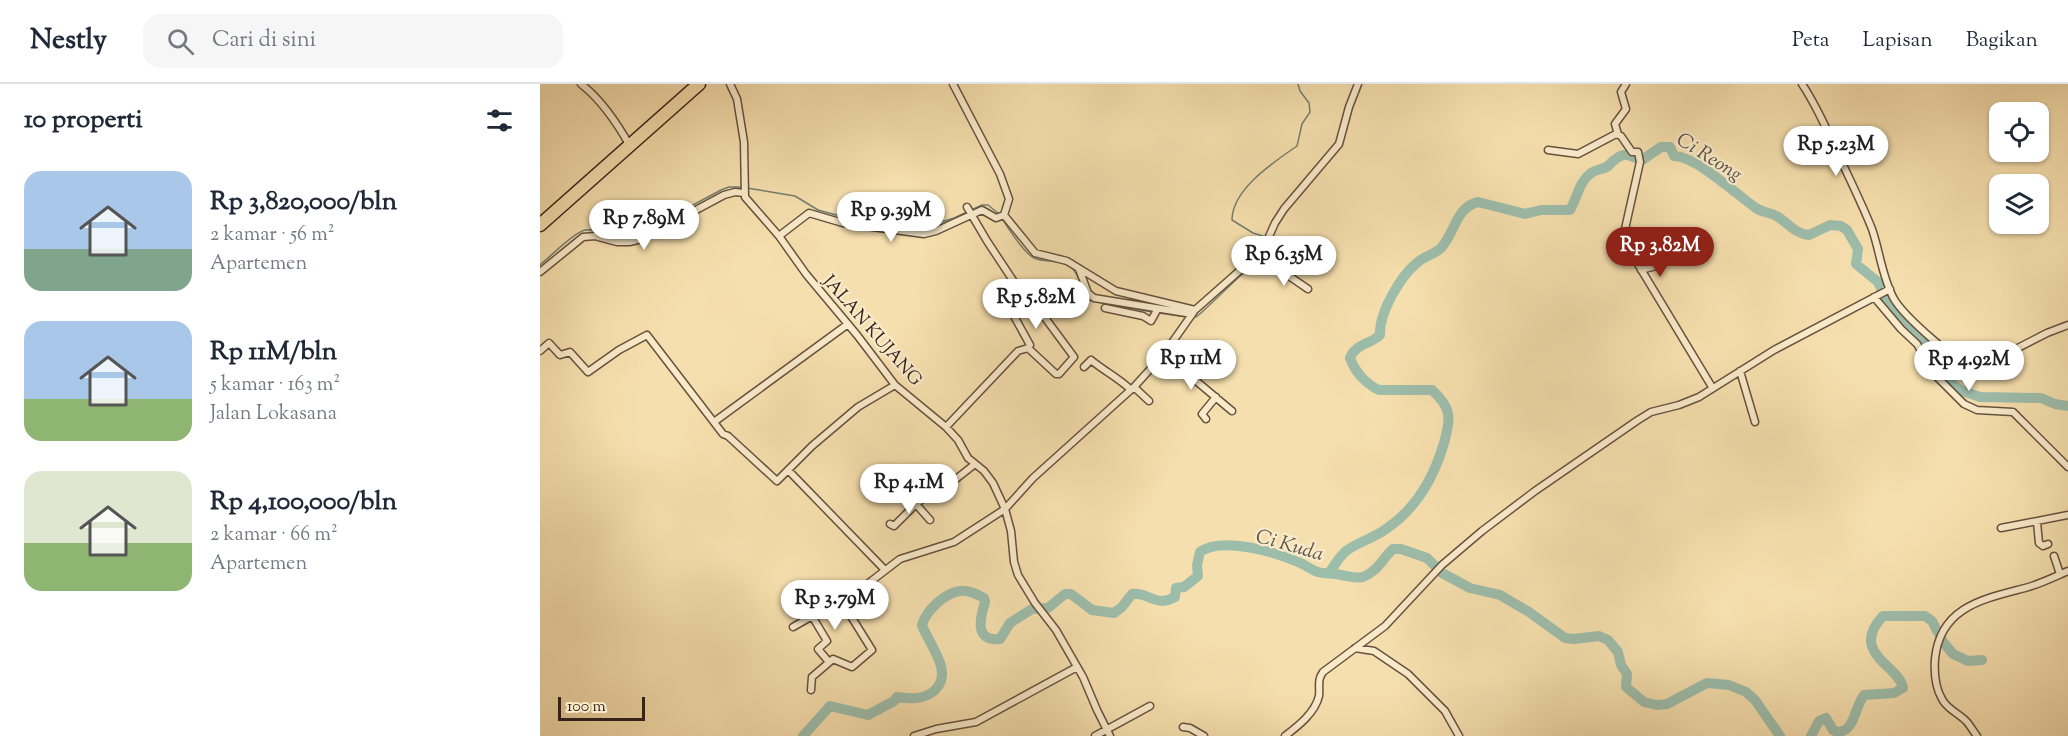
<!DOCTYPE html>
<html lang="id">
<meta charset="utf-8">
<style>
body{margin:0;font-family:"Sorts Mill Goudy",serif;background:#f6f6f7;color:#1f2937;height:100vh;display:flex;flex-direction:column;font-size:22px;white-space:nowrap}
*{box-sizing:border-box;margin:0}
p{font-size:20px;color:#747a83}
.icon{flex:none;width:33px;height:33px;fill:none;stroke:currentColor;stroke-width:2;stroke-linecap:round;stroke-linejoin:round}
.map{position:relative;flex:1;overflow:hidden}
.details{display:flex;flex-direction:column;background:#fff;width:540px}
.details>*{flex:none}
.controls{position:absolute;left:1449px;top:18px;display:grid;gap:12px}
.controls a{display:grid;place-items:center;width:60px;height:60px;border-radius:12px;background:#fff;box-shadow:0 2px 4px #0004;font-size:30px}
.scale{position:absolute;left:18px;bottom:15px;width:87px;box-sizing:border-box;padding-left:6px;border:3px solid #372219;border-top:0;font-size:16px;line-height:21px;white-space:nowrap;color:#372219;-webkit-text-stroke:4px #f9eaca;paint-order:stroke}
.price{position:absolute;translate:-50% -51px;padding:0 14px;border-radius:21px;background:#fff;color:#222;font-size:20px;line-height:39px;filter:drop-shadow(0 2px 3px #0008)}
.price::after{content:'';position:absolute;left:50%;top:36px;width:18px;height:14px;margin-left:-9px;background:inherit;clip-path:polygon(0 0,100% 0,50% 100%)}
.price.selected{background:#8f2418;color:#fff}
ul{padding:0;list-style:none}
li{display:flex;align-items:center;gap:18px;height:150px;padding:0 24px}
li span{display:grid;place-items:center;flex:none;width:168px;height:120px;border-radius:18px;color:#555}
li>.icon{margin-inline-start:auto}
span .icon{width:72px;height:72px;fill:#fffc;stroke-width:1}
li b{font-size:26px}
h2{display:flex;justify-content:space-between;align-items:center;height:72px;padding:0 24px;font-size:26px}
header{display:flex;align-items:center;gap:36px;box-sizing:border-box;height:84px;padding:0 30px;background:#fff;border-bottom:2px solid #e0e1e3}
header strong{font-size:28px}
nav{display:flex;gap:33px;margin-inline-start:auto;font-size:21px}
.search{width:420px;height:54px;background:#f6f6f7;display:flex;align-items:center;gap:15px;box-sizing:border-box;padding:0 21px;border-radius:18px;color:#747a83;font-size:22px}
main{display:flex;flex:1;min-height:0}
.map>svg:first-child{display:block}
</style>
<header>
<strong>Nestly</strong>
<div class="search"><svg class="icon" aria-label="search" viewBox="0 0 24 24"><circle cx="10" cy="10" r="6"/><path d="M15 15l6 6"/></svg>Cari di sini</div>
<nav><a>Peta</a><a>Lapisan</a><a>Bagikan</a></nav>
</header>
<main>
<section class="details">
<h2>10 properti<svg class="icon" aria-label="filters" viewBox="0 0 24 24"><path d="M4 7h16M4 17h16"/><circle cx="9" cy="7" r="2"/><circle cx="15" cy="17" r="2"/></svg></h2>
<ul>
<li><span style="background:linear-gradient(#a9c7e8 65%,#7fa58c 0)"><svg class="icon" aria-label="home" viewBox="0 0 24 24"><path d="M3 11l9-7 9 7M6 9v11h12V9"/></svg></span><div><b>Rp 3,820,000/bln</b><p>2 kamar · 56 m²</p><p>Apartemen</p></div></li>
<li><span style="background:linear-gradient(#a9c7e8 65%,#8fb573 0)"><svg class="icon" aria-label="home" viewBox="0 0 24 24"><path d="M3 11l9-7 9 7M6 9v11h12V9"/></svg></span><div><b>Rp 11M/bln</b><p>5 kamar · 163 m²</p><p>Jalan Lokasana</p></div></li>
<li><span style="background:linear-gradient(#dfe7d0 60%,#8fb573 0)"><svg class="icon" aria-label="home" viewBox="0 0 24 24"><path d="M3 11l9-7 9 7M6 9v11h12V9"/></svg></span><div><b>Rp 4,100,000/bln</b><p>2 kamar · 66 m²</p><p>Apartemen</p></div></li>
</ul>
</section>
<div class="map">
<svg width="1528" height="652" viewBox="0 0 1528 652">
<rect width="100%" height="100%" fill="#f6dfae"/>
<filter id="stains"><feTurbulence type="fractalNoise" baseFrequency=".00333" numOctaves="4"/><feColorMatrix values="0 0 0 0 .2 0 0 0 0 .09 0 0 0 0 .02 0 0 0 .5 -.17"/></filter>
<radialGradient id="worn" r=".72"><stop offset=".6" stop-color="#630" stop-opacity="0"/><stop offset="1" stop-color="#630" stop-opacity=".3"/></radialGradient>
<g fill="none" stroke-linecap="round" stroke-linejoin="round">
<!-- stream -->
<path stroke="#747f71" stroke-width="1.5" d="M207,104L255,112L278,126L315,136L382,144L414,134L427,128
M431,126L442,121H448L458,129
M461,133C468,144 483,168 494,174C505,179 521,175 531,183C541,192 540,206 549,216L612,228
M726,153L713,149L692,136C692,105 734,78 757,62L762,40L770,28L769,19L760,7L758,0
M726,173L736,161V158L731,155
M0,181C10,173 34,148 45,146C62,144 80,152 97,151L181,106L189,103H203
M619,229L647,233
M652,233H656L661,229L700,192L722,177"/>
<!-- river -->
<path stroke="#9dbdab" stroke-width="10" d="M789,489C794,482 799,473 806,467C818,458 834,454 846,445C876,425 894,393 904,359C911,334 912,324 892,306H839C826,300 815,288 810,274C815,260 831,260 840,251C839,229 860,192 878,178C885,172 895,170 901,164C915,149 916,123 938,118L985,130L1001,126H1030C1038,113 1038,99 1051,89C1056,85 1063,86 1068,82C1072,78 1077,72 1084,71C1089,70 1096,75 1102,76L1121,63H1130L1134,72C1156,72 1197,111 1216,124C1223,129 1231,128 1238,133C1249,140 1256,150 1269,151L1290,141L1301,142L1307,146L1318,165L1316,180L1338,198L1352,226L1367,243L1381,252L1392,267L1394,278L1399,287L1405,294L1420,306L1440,313L1501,314L1515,320L1528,322
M263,652L290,622L328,631L354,617L357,613C370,615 383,616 394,607C415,589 389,561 382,541C386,527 404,509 420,507C428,506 437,510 444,514L445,518C440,534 434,558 460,555L470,539L492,525L508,524L525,510H531L552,526L574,529L582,523L592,510C609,508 616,524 635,513L636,504L644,503L658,492L657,481L660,468C681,452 735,468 758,478C764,480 771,486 778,488C785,490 793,489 801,491C808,492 817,495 823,493C837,488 843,474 853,465H861L887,474L902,489L930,504L960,511L989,528L1025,554L1034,555L1059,552L1068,556L1078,568L1081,581L1087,590L1086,603L1104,618L1117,621L1127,620L1167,599L1189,601L1206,608L1215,616L1240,652
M1271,652L1279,637L1286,634L1293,646L1297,648C1315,648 1314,624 1324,611L1354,609L1363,604C1360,582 1308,569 1343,532H1385L1392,537L1403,558L1413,570L1428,577L1442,576"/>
<defs>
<path id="street" d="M41,0C62,16 77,39 90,62
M190,0L197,15L204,58L205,113L239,152L266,190L317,251L355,301L406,343L418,356L428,374L444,387L453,399L465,425L471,447L474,478L478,491L495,519L516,546L543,593L557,626L570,652
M413,0L460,90L469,115L464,131
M1262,0C1274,18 1283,37 1292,57C1305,86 1320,115 1332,145C1340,168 1342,193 1354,215C1364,232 1419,282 1437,285L1507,249L1528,241
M1078,50L1075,40L1086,25L1081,8L1086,0
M1008,66L1038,70L1076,50L1081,52L1092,68H1098L1100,78L1085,145L1087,162L1172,303
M239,152L269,129L303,139L384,150L396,147L442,126L456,134L464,131L495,169L527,177L576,207L655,226
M718,171L768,205
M539,185L548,209L554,214L652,230
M1101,186L1116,182L1123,177L1134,174
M0,188L43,153L55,152L77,158H89L102,155L184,111L195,108L204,109
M480,209L494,230L496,232L503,231L534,273L519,290H516L488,264
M1334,213L1361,245L1377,260L1397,293L1424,320L1437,326L1473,328L1528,383
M565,224L603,232L611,237L617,226
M0,267L9,259L20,271L30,268L48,288L79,266L107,251L183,350L188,352L237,397L272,362L318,323L355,301
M624,270L692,327
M544,283L551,276C564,287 579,294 591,306
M1200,287L1215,338
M594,303L609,317
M666,335L662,330L676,313
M174,338L308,240
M406,343L478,267L488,264L490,261L469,223L470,217L479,211L480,207L447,157L427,123
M248,386L345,486
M367,410L390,436
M1497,438L1499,459L1503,462L1508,460
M350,440L354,442L376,420L402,400L416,395L435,380
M1461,444L1528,431
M1514,472L1520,490
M272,532L287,557L278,565L289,578
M253,543L283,526L301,524L317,508L360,475L414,458L465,425L493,394L594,303L624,270L655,226L723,166L735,139L744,125L799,60L809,23L818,0
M815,564L834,567L868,590L905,627L919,652
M271,606L272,593L293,575L312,583L332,566L304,521
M643,643L650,644L664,652
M374,652L396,645L436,638L537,583
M555,652L610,622
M745,652C758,642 775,629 779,612C780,603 777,596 783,588L845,542L902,481L942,447L995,407L1098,336L1111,328L1139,321L1159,313L1234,266L1350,205
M1437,652C1433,647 1430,641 1426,637C1418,629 1407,625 1402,615C1395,603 1394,589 1395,575C1400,523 1443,515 1485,504C1500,500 1514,493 1528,487"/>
<path id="highway" d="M0,141L159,0"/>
</defs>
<!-- street casing -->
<use href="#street" stroke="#67513e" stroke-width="9"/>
<!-- highway casing -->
<use href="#highway" stroke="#372219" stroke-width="15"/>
<!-- street -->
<use href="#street" stroke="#f9eaca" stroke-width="6"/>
<!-- highway -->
<use href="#highway" stroke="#f6dfae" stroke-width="12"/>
</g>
<g text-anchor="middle" stroke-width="4.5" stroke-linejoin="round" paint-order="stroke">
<!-- street labels -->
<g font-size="18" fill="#372219" stroke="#f9eaca">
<text transform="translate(333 246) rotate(49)" y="6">JALAN KUJANG</text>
</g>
<!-- water labels -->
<g font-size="20" font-style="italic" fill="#565045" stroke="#f9eaca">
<text transform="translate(1170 72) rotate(32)" y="7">Ci Reong</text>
<text transform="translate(750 460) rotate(16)" y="7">Ci Kuda</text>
</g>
</g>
<rect width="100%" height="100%" filter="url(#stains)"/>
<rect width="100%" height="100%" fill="url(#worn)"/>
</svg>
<div class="controls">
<a><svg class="icon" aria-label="locate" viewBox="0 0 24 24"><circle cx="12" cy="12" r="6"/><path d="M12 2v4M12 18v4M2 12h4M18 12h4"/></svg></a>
<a><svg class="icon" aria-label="layers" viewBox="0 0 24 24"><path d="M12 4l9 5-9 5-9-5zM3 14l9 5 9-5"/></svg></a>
</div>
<div class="scale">100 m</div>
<b class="price" style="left:1296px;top:93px">Rp 5.23M</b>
<b class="price" style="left:351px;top:159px">Rp 9.39M</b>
<b class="price" style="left:104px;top:167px">Rp 7.89M</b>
<b class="price selected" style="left:1120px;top:194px">Rp 3.82M</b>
<b class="price" style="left:744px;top:203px">Rp 6.35M</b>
<b class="price" style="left:496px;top:246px">Rp 5.82M</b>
<b class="price" style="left:651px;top:307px">Rp 11M</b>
<b class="price" style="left:1429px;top:308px">Rp 4.92M</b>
<b class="price" style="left:369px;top:431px">Rp 4.1M</b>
<b class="price" style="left:295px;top:547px">Rp 3.79M</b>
</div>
</main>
